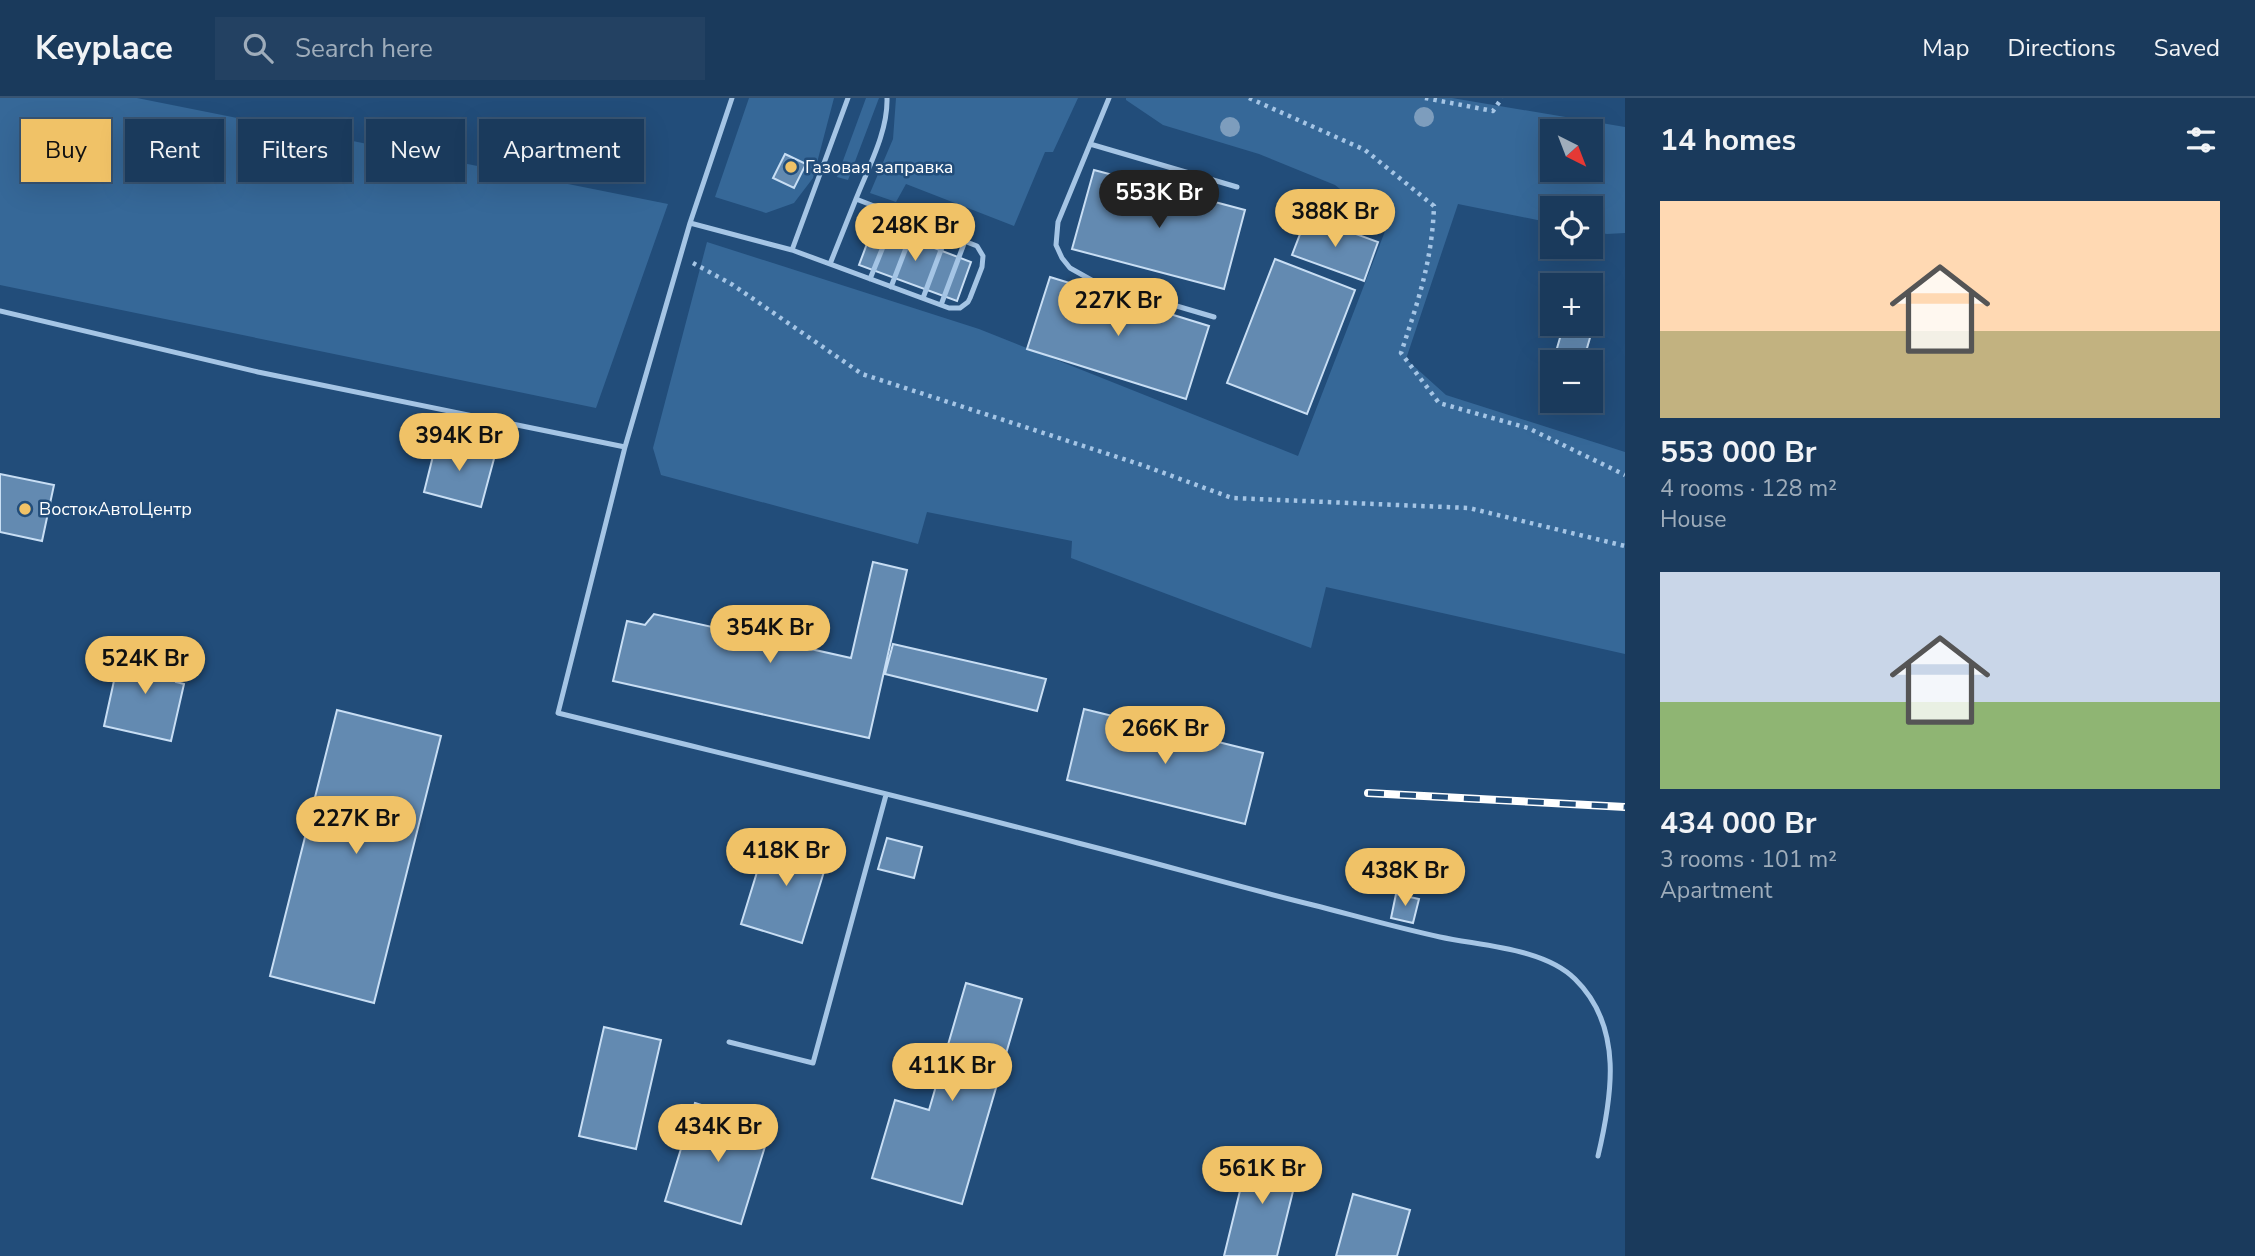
<!DOCTYPE html>
<meta charset="utf-8">
<style>
body{margin:0;font-family:"Nunito Sans",sans-serif;background:#234162;color:#f1f3f6;height:100vh;display:flex;flex-direction:column;font-size:26px;white-space:nowrap}
*{box-sizing:border-box;margin:0}
p{font-size:23px;color:#9fadbb}
.icon{flex:none;width:38px;height:38px;fill:none;stroke:currentColor;stroke-width:2;stroke-linecap:round;stroke-linejoin:round}
.map{position:relative;flex:1;overflow:hidden}
.sheet{display:flex;flex-direction:column;background:#1a3a5c;width:630px}
.sheet>*{flex:none}
.top-card{position:absolute;left:21px;top:21px;width:665px;height:63px;display:flex;gap:14px}
.needle{width:46px;rotate:138deg}
.tools{position:absolute;left:1540px;top:21px;display:grid;gap:14px}
.tools a{display:grid;place-items:center;width:63px;height:63px;border-radius:0px;background:#1a3a5c;box-shadow:0 7px 28px #0002,0 0 0 2px #385472;font-size:35px}
.price{position:absolute;translate:-50% -60px;padding:0 16px;border-radius:24px;background:#f0c267;color:#111;font-size:23px;line-height:46px;filter:drop-shadow(0 2px 4px #0008)}
.price::after{content:'';position:absolute;left:50%;top:42px;width:21px;height:16px;margin-left:-10px;background:inherit;clip-path:polygon(0 0,100% 0,50% 100%)}
.price.on{background:#222;color:#fff}
ul{padding:0;list-style:none}
li{display:grid;align-content:center;gap:14px;height:371px;padding:0 35px}
li span{display:grid;place-items:center;height:217px;border-radius:0px;color:#555}
li>.icon{margin-inline-start:auto}
span .icon{width:126px;height:126px;fill:#fffc;stroke-width:1}
li b{font-size:30px}
h2{display:flex;justify-content:space-between;align-items:center;height:84px;padding:0 35px;font-size:30px}
.chip{padding:0 24px;border-radius:0px;background:#1a3a5c;box-shadow:0 7px 28px #0002,0 0 0 2px #385472;font-size:24px;line-height:63px}
.chip.on{background:#f0c267;color:#111}
header{display:flex;align-items:center;gap:42px;box-sizing:border-box;height:98px;padding:0 35px;background:#1a3a5c;border-bottom:2px solid #385472}
header strong{font-size:33px}
nav{display:flex;gap:38px;margin-inline-start:auto;font-size:24px}
.search{width:490px;height:63px;background:#234162;display:flex;align-items:center;gap:18px;box-sizing:border-box;padding:0 24px;border-radius:0px;color:#9fadbb;font-size:26px}
main{display:flex;flex:1;min-height:0}
.map>svg:first-child{display:block}
</style>
<header>
<strong>Keyplace</strong>
<div class="search"><svg class="icon" aria-label="search" viewBox="0 0 24 24"><circle cx="10" cy="10" r="6"/><path d="M15 15l6 6"/></svg>Search here</div>
<nav><a>Map</a><a>Directions</a><a>Saved</a></nav>
</header>
<main>
<div class="map">
<svg width="1625" height="1158" viewBox="0 0 1625 1158">
<rect width="100%" height="100%" fill="#224d7a"/>
<!-- green -->
<path fill="#366898" fill-rule="evenodd" d="M0,0H137L668,106L596,310L0,187Z
M749,0H834L813,80L794,105L766,115L715,99Z
M866,0H879L848,82L837,79Z
M896,0H1078L1053,54H1045L1014,128L906,86L896,104L870,95L893,41Z
M1126,0H1452L1625,29V135L1607,136L1591,133V110H1552V125L1458,106L1406,261L1446,297L1625,354V556L1326,489L1311,550L1071,460L1072,443L927,414L918,446L661,377L653,350L707,144L979,231L1298,358L1387,128L1335,87L1259,56L1163,27L1126,2ZM1552,33H1591V72H1552Z"/>
<!-- building -->
<path fill="#638ab1" stroke="#c8def4" stroke-width="2" d="M785,56L806,66L794,90L773,80Z
M1094,72L1245,112L1224,191L1072,151Z
M1307,118L1378,144L1364,183L1292,157Z
M874,127L971,164L957,203L859,167Z
M1275,161L1355,192L1307,316L1227,285Z
M1050,179L1209,228L1186,301L1027,251Z
M1591,210L1598,212L1583,264H1553L1564,226H1591Z
M1552,269V303H1572L1570,312L1542,304Z
M437,342L495,357L481,409L424,394Z
M0,376L54,387L42,443L0,434Z
M873,464L907,472L869,640L613,583L627,523L645,527L654,516L851,560Z
M893,546L1046,581L1037,613L885,576Z
M121,551L180,565L176,584L184,586L171,643L104,628Z
M1084,611L1263,655L1245,726L1067,682Z
M337,612L441,638L374,905L270,878Z
M769,735L830,754L802,845L741,826Z
M887,740L922,749L914,780L878,771Z
M1396,796L1419,801L1413,825L1391,820Z
M966,885L1022,901L962,1106L872,1080L895,1002L929,1012Z
M604,929L661,942L636,1051L579,1038Z
M695,1005L771,1029L741,1126L665,1103Z
M1250,1052L1300,1065L1277,1158H1224Z
M1353,1096L1410,1112L1397,1158H1336Z"/>
<g fill="none" stroke-linecap="round" stroke-linejoin="round">
<!-- path -->
<path stroke="#a5c5e5" stroke-width="4.5" stroke-dasharray="3.5 5" stroke-linecap="butt" d="M1249,0L1365,52L1434,108C1432,164 1418,203 1401,255L1439,305L1528,330L1625,377
M1425,0L1493,13L1502,0
M693,165L733,187L862,276L1142,367L1232,400L1469,410L1625,448"/>
<!-- lane -->
<path stroke="#a5c5e5" stroke-width="5" d="M732,0L690,125L625,349L558,615C731,658 905,699 1078,745C1157,765 1235,788 1313,807C1356,818 1398,830 1440,839C1482,848 1544,850 1575,881C1624,929 1612,999 1598,1058
M1109,0L1058,124L1056,147L1062,160L1070,170L1095,184L1214,219
M1090,46L1237,89
M690,125L792,152L848,0
M792,152L949,210H960L968,204L970,200L982,169L983,158L977,148L856,101C868,70 888,34 887,0
M830,166L856,101
M870,181L896,117
M891,189L916,124
M923,200L947,136
M941,207L965,143
M0,213L258,274L625,349
M729,944L813,965L886,697"/>
<defs>
<path id="rail" d="M1368,695L1625,709"/>
</defs>
<!-- rail casing -->
<use href="#rail" stroke="#fff" stroke-width="8"/>
<!-- rail -->
<use href="#rail" stroke="#224d7a" stroke-width="5" stroke-dasharray="16" stroke-linecap="butt"/>
</g>
<!-- trees -->
<g fill="#7d9dbd">
<circle cx="1424" cy="19" r="10"/>
<circle cx="1230" cy="29" r="10"/>
</g>
<!-- markers -->
<g fill="#f0c267" stroke="#224d7a" stroke-width="2.5">
<circle cx="791" cy="69" r="7"/>
<circle cx="25" cy="411" r="7"/>
</g>
<g text-anchor="middle" stroke-width="5" stroke-linejoin="round" paint-order="stroke">
<!-- poi labels -->
<g font-size="18" fill="#fff" stroke="#224d7a" text-anchor="start">
<text x="805" y="75">Газовая заправка</text>
<text x="39" y="417">ВостокАвтоЦентр</text>
</g>
</g>
</svg>
<div class="tools">
<a><svg class="needle" viewBox="-14 -14 28 28"><path d="M0-13l5 13h-10z" fill="#e53935"/><path d="M0 13l5-13h-10z" fill="#9fadbb"/></svg></a>
<a><svg class="icon" aria-label="locate" viewBox="0 0 24 24"><circle cx="12" cy="12" r="6"/><path d="M12 2v4M12 18v4M2 12h4M18 12h4"/></svg></a>
<a>+</a>
<a>−</a>
</div>
<b class="price on" style="left:1159px;top:132px">553K Br</b>
<b class="price" style="left:1335px;top:151px">388K Br</b>
<b class="price" style="left:915px;top:165px">248K Br</b>
<b class="price" style="left:1118px;top:240px">227K Br</b>
<b class="price" style="left:459px;top:375px">394K Br</b>
<b class="price" style="left:770px;top:567px">354K Br</b>
<b class="price" style="left:145px;top:598px">524K Br</b>
<b class="price" style="left:1165px;top:668px">266K Br</b>
<b class="price" style="left:356px;top:758px">227K Br</b>
<b class="price" style="left:786px;top:790px">418K Br</b>
<b class="price" style="left:1405px;top:810px">438K Br</b>
<b class="price" style="left:952px;top:1005px">411K Br</b>
<b class="price" style="left:718px;top:1066px">434K Br</b>
<b class="price" style="left:1262px;top:1108px">561K Br</b>
<div class="top-card">
<a class="chip on">Buy</a>
<a class="chip">Rent</a>
<a class="chip">Filters</a>
<a class="chip">New</a>
<a class="chip">Apartment</a>
</div>
</div>
<section class="sheet">
<h2>14 homes<svg class="icon" aria-label="filters" viewBox="0 0 24 24"><path d="M4 7h16M4 17h16"/><circle cx="9" cy="7" r="2"/><circle cx="15" cy="17" r="2"/></svg></h2>
<ul>
<li><span style="background:linear-gradient(#ffd9b3 60%,#c2b280 0)"><svg class="icon" aria-label="home" viewBox="0 0 24 24"><path d="M3 11l9-7 9 7M6 9v11h12V9"/></svg></span><div><b>553 000 Br</b><p>4 rooms · 128 m²</p><p>House</p></div></li>
<li><span style="background:linear-gradient(#c9d6e8 60%,#8fb573 0)"><svg class="icon" aria-label="home" viewBox="0 0 24 24"><path d="M3 11l9-7 9 7M6 9v11h12V9"/></svg></span><div><b>434 000 Br</b><p>3 rooms · 101 m²</p><p>Apartment</p></div></li>
</ul>
</section>
</main>
